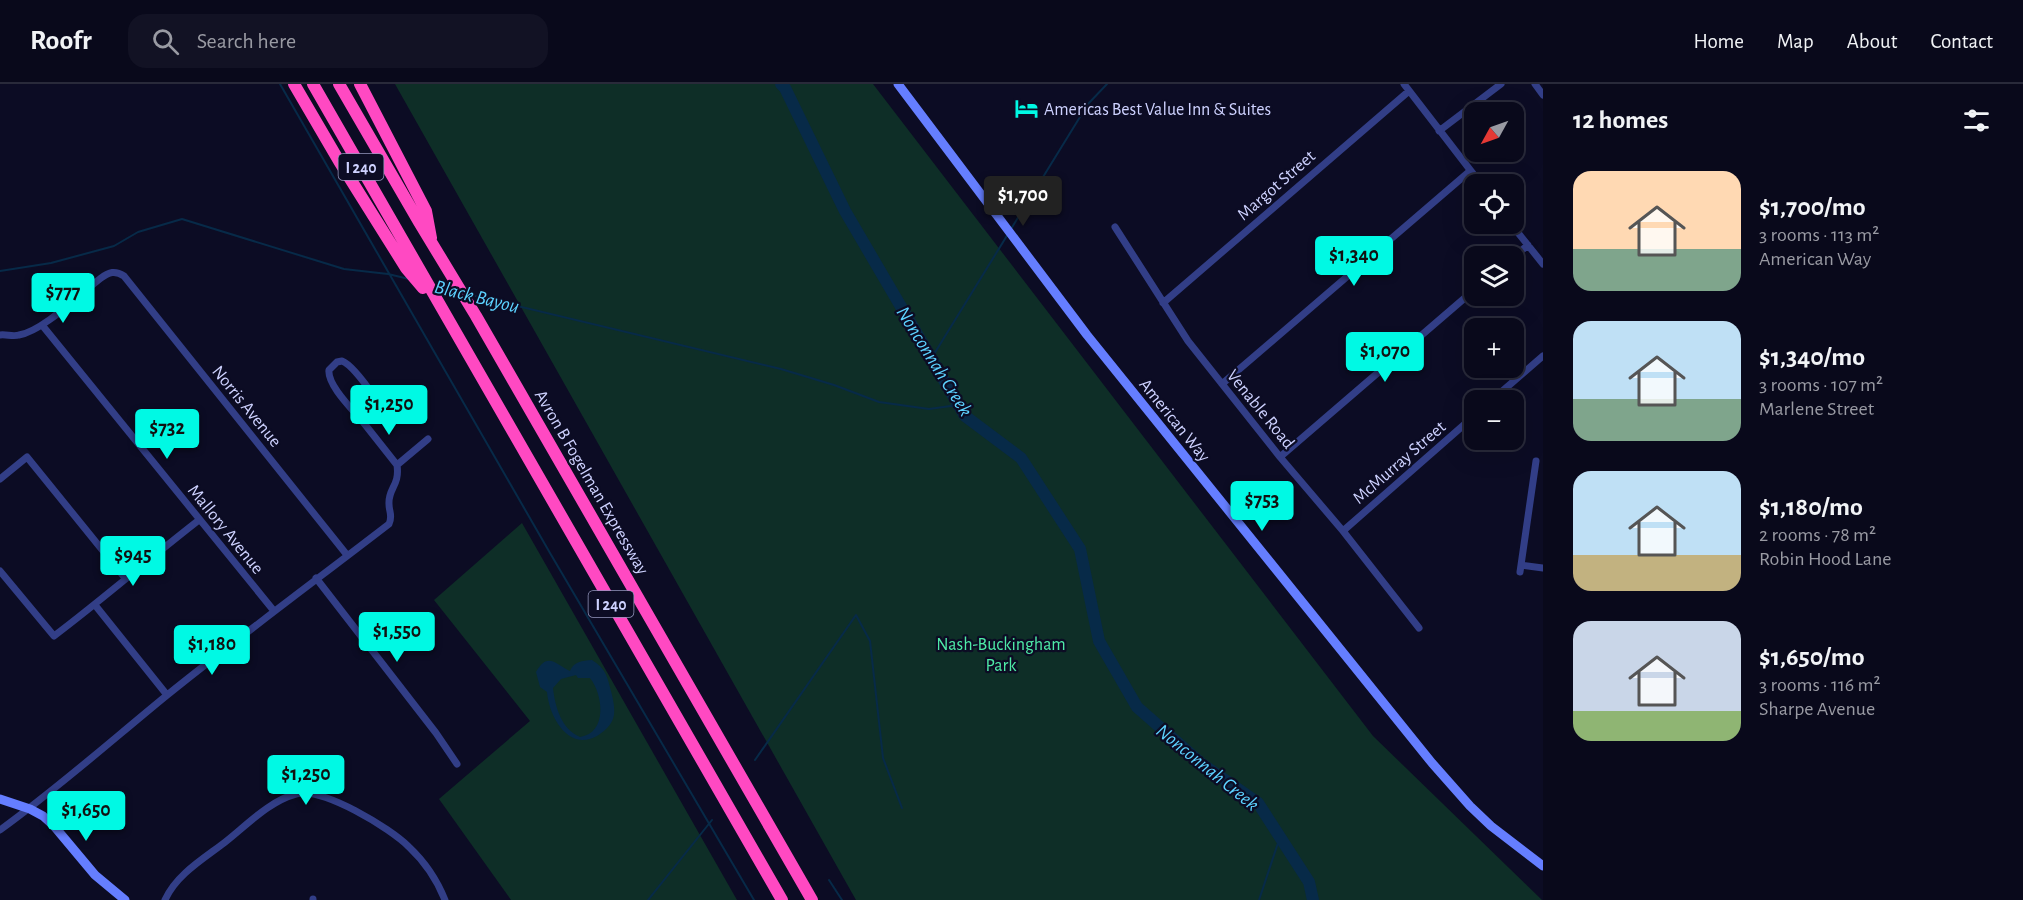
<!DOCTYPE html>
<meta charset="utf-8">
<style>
body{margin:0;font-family:"Alegreya Sans",sans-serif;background:#121224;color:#f1f3f6;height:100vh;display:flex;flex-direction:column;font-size:22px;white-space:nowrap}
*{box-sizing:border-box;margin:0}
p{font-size:20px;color:#999aa3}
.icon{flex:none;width:33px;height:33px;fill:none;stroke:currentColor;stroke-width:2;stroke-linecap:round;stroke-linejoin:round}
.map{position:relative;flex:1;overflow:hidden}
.drawer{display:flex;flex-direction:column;background:#09091b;width:480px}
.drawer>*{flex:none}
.needle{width:39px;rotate:230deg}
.fabs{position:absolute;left:1464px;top:18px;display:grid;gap:12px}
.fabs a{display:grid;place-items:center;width:60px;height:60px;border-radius:12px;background:#09091b;box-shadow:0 6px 24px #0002,0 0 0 2px #292a3a;font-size:30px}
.price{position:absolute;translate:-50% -51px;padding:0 14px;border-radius:6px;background:#00f9e4;color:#111;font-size:20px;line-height:39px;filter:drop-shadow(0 2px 3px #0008)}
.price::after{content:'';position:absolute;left:50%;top:36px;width:18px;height:14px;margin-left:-9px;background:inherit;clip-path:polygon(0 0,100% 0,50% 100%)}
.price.selected{background:#222;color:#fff}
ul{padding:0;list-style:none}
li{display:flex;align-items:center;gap:18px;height:150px;padding:0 30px}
li span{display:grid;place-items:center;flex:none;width:168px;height:120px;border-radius:18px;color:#555}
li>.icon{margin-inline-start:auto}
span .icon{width:72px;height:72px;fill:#fffc;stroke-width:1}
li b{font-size:26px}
h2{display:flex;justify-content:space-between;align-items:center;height:72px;padding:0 30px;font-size:26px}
header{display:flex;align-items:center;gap:36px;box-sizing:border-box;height:84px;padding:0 30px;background:#09091b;border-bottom:2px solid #292a3a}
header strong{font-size:28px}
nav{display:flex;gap:33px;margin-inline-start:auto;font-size:21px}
.search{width:420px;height:54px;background:#121224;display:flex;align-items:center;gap:15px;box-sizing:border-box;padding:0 21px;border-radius:18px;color:#999aa3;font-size:22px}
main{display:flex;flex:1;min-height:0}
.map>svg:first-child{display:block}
</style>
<header>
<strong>Roofr</strong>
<div class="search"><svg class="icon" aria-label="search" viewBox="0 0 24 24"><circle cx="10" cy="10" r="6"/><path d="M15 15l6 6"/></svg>Search here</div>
<nav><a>Home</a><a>Map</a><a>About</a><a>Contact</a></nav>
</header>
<main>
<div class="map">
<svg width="1543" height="816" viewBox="0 0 1543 816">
<rect width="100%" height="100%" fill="#0c0c24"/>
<!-- green -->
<path fill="#0e2e27" d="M395,0H873L1373,652L1542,816H856Z
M522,439L737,816H511L439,715L530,637L434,516Z"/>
<!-- water -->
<path fill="#072a48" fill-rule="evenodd" d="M592,576C606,585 607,592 611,607C613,615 616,627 613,635C610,643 603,648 597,652C568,668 549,632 547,608L540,603L536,588C548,567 556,581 570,587C574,577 582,577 592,576ZM576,591L578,594H590C603,610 608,649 580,653C561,645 555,622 553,604L561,595Z"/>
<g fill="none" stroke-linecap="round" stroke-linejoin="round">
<!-- stream -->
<path stroke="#072a48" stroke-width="2" d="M280,0L550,469L754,816
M1011,145L1088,20L1107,0
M0,187L51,179L114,162L138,148L182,135L344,185L388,190L409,195
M435,202L456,207
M467,210L781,285L834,301L879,318L929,325L958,321
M931,275L1008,150
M755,676L856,531L870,557L883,674L902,724
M829,796L842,816
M648,816L712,736
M1259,816L1280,753"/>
<!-- river -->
<path stroke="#072a48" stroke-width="12" d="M781,0L785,4L845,127L965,332L1021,374L1080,465L1099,557L1137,623L1202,680L1258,719L1309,798L1313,816"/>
<!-- street -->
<path stroke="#323e87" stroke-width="7" d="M1404,0L1481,100
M1535,0L1543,11
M1439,47L1501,0
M1511,140L1543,180
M1115,143L1188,257L1280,373L1343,447L1419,544
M1514,173L1528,161
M1163,219L1409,7
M42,241L274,527
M0,251C6,250 13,253 19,251C43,247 80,210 101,194C109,188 115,186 124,192L347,471
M342,277C353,281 369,305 376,315V326L363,338C353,326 327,301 329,286L337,278Z
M1222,300L1470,87
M1492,316L1543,272
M363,338L397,381
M1280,373L1474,206
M0,395L27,373L125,494
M1343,447L1474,332
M1521,481L1543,484
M0,487L54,552C103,515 150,474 199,436
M1520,488L1536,377
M316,494L436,649L457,680
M95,521L167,611
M0,746C58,704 111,657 166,612C239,553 315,497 389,440C393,432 389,428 389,420C388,404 400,402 397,381L428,355
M313,815V816
M165,816C176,791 203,775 224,759C246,742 269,717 296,710C323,703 390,744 409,763C425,778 437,796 445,816"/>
<!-- secondary -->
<path stroke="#657eff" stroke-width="9" d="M898,0L1087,251L1432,679L1470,722L1491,742L1543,782
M0,715L30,725L43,732L54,742L95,791L125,816"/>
<!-- highway -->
<path stroke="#ff49c2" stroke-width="12" d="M294,0L339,77L406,184L423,204
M313,0L782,816
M339,0L419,138L476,232L812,816
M360,0L426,127L431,154"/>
</g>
<!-- icons -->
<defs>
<symbol id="hotel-bare" viewBox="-9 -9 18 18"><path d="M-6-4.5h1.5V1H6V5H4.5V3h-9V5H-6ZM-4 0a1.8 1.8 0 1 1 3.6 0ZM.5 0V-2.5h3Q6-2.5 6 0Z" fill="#00f9e4" stroke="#0c0c24" stroke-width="2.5" paint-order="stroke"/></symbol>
</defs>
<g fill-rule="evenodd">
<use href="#hotel-bare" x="1010" y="8" width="33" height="33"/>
</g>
<g text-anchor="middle" stroke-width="4.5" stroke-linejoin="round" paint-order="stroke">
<!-- shield labels -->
<g fill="#0c0c24" stroke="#9497bd" stroke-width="1.5">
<rect x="338.5" y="70" width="45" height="26" rx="4.5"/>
<rect x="588.5" y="507" width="45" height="26" rx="4.5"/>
</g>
<g font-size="16" font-weight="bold" fill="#ced2ff">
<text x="361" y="89">I 240</text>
<text x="611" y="526">I 240</text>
</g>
<!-- poi labels -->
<g font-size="18" fill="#ced2ff" stroke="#0c0c24" text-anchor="start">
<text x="1044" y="31">Americas Best Value Inn &amp; Suites</text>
</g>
<!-- street labels -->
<g font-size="18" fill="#ced2ff" stroke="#0c0c24">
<text transform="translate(1276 101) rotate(-41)" y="6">Margot Street</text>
<text transform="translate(247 322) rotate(51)" y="6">Norris Avenue</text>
<text transform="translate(1261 325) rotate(51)" y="6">Venable Road</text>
<text transform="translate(1175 336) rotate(51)" y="6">American Way</text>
<text transform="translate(1399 378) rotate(-41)" y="6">McMurray Street</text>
<text transform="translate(592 398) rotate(60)" y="6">Avron B Fogelman Expressway</text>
<text transform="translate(226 445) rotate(51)" y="6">Mallory Avenue</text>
</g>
<!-- park labels -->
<g font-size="18" fill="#4eeba7" stroke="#0c0c24">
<text x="1001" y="566">Nash-Buckingham<tspan x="1001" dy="21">Park</tspan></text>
</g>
<!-- water labels -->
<g font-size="20" font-style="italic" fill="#5cd2ff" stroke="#0c0c24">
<text transform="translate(477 212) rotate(14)" y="7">Black Bayou</text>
<text transform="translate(935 277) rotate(58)" y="7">Nonconnah Creek</text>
<text transform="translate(1208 683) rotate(39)" y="7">Nonconnah Creek</text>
</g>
</g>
</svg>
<div class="fabs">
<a><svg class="needle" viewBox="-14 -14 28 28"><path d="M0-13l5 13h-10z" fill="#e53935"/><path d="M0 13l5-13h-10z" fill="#999aa3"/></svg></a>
<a><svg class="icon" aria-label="locate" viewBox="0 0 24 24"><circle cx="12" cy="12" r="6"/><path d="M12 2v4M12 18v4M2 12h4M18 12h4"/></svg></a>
<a><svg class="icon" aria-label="layers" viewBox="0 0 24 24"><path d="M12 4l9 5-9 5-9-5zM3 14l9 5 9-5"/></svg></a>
<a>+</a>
<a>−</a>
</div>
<b class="price selected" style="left:1023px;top:143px">$1,700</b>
<b class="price" style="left:1354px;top:203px">$1,340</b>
<b class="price" style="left:63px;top:240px">$777</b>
<b class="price" style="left:1385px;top:299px">$1,070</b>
<b class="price" style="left:389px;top:352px">$1,250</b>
<b class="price" style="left:167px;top:376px">$732</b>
<b class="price" style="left:1262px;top:448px">$753</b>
<b class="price" style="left:133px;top:503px">$945</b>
<b class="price" style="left:397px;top:579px">$1,550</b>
<b class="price" style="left:212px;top:592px">$1,180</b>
<b class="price" style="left:306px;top:722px">$1,250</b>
<b class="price" style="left:86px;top:758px">$1,650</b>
</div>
<section class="drawer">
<h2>12 homes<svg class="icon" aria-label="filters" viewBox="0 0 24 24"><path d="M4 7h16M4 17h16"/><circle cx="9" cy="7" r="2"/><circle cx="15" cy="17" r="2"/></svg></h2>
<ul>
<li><span style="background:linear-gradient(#ffd9b3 65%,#7fa58c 0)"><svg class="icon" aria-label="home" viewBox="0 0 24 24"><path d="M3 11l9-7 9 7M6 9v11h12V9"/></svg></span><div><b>$1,700/mo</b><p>3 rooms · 113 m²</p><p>American Way</p></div></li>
<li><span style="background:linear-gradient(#bfe0f5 65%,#7fa58c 0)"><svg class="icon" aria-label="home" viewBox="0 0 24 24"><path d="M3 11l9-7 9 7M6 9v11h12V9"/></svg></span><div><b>$1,340/mo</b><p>3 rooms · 107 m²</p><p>Marlene Street</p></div></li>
<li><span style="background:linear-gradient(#bfe0f5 70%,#c2b280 0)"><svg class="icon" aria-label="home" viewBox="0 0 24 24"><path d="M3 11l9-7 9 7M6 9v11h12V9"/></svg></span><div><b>$1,180/mo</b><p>2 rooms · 78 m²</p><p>Robin Hood Lane</p></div></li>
<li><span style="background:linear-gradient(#c9d6e8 75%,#8fb573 0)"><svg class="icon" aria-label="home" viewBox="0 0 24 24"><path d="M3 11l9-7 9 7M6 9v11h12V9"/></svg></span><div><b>$1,650/mo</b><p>3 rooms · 116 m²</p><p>Sharpe Avenue</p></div></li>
</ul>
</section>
</main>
